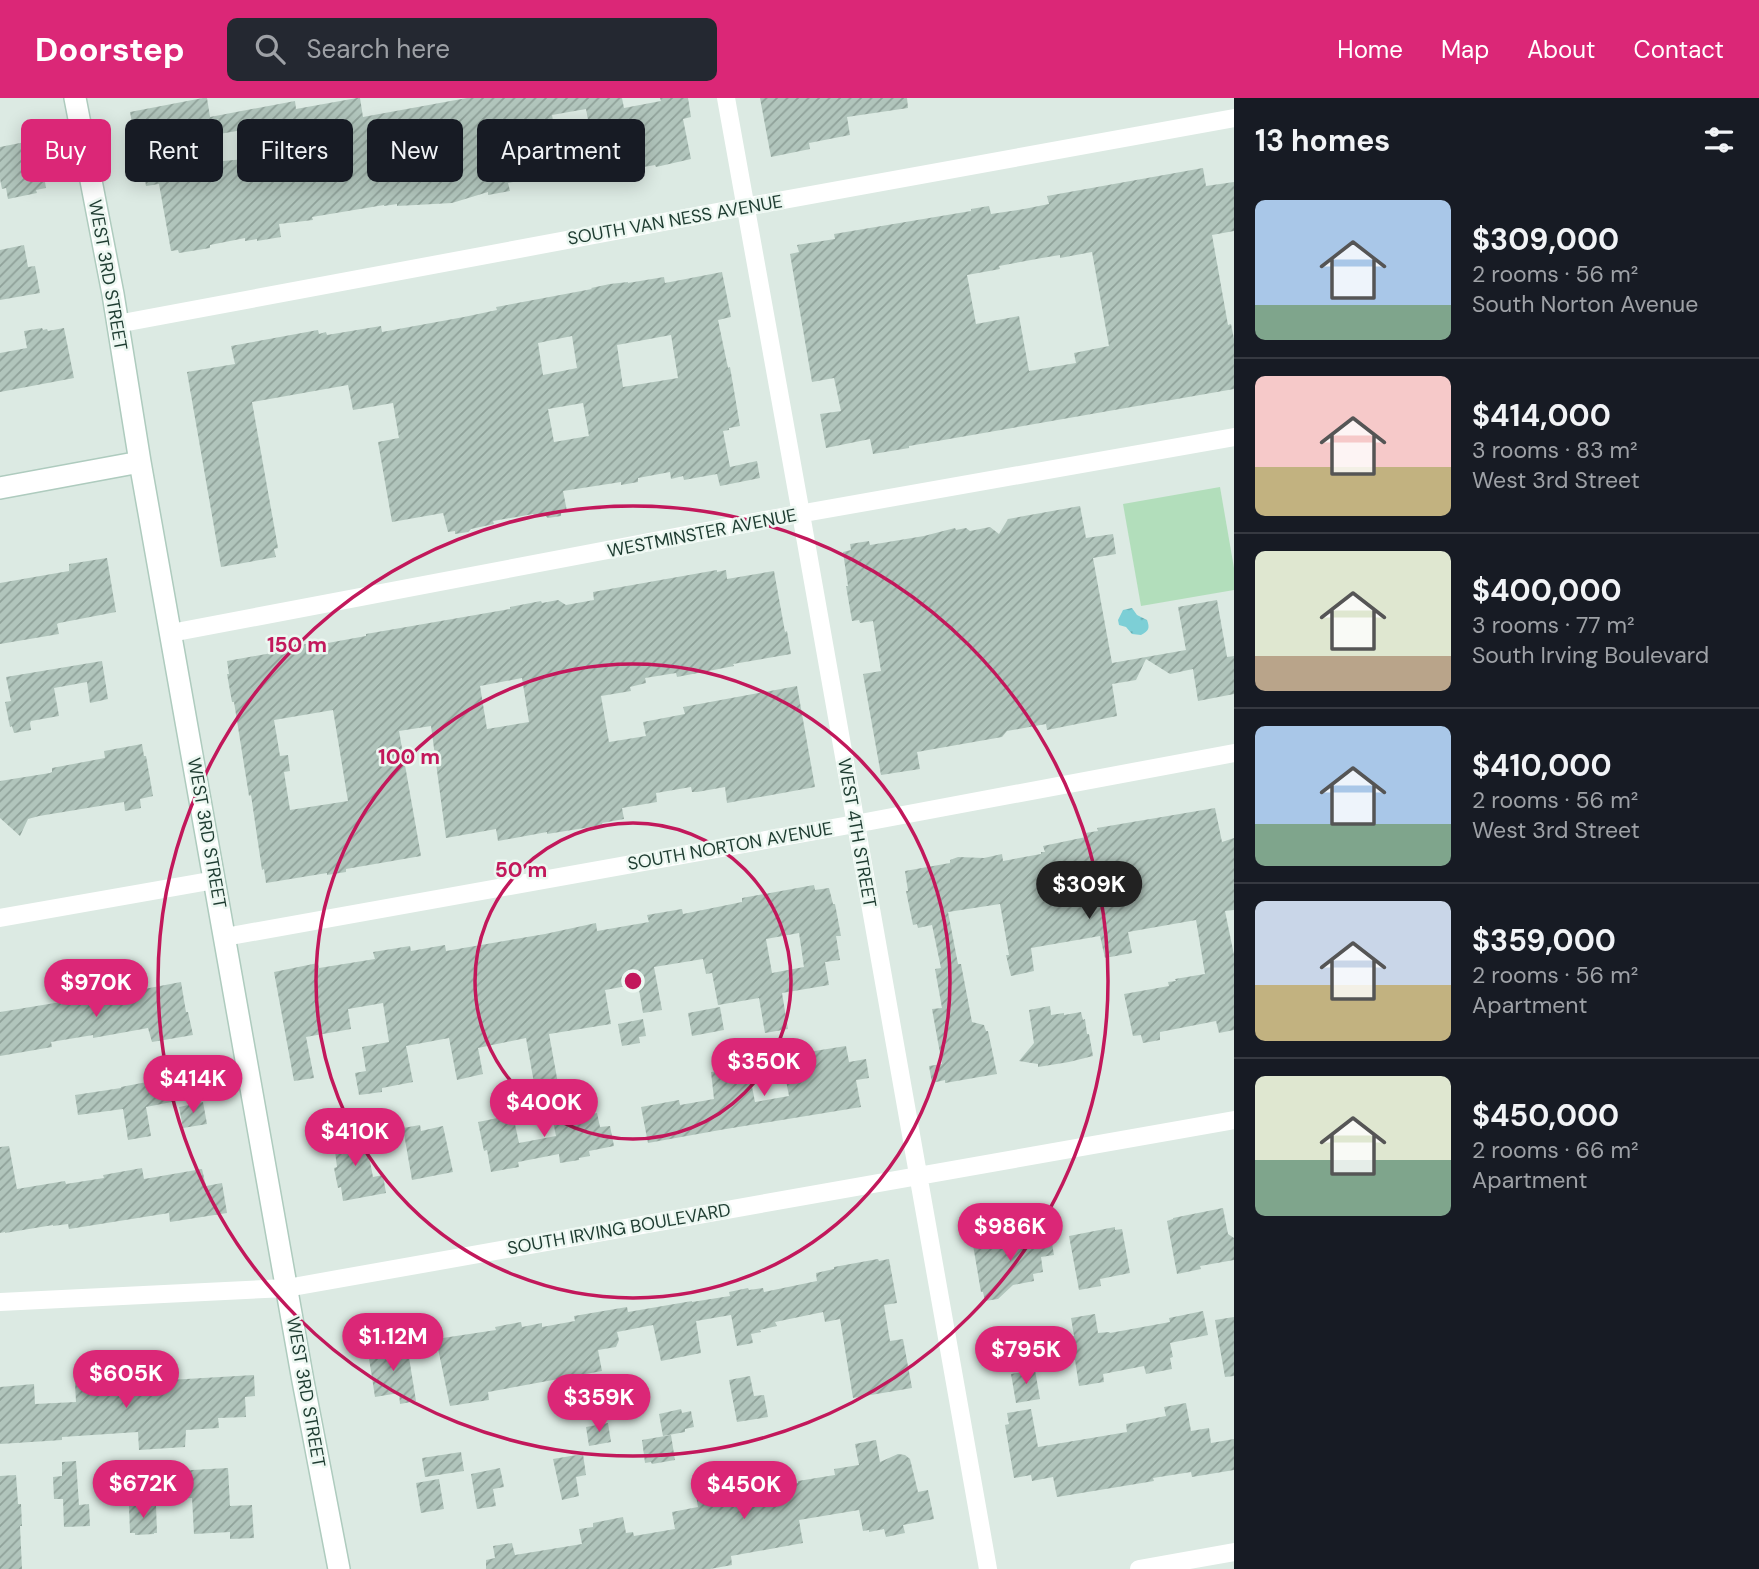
<!DOCTYPE html>
<meta charset="utf-8">
<style>
body{margin:0;font-family:"DM Sans",sans-serif;background:#242831;color:#f1f3f6;height:100vh;display:flex;flex-direction:column;font-size:26px;white-space:nowrap}
*{box-sizing:border-box;margin:0}
p{font-size:23px;color:#9ea1a6}
.icon{flex:none;width:38px;height:38px;fill:none;stroke:currentColor;stroke-width:2;stroke-linecap:round;stroke-linejoin:round}
.map{position:relative;flex:1;overflow:hidden}
.panel{display:flex;flex-direction:column;background:#171b24;width:525px}
.panel>*{flex:none}
.guide{position:absolute;left:21px;top:21px;width:665px;height:63px;display:flex;gap:14px}
.price{position:absolute;translate:-50% -60px;padding:0 16px;border-radius:24px;background:#db2777;color:#fff;font-size:23px;line-height:46px;filter:drop-shadow(0 2px 4px #0008)}
.price::after{content:'';position:absolute;left:50%;top:42px;width:21px;height:16px;margin-left:-10px;background:inherit;clip-path:polygon(0 0,100% 0,50% 100%)}
.price.current{background:#222;color:#fff}
ul{padding:0;list-style:none}
li{display:flex;align-items:center;gap:21px;height:175px;padding:0 21px}
li+li{border-top:2px solid #363941}
li span{display:grid;place-items:center;flex:none;width:196px;height:140px;border-radius:10px;color:#555}
li>.icon{margin-inline-start:auto}
span .icon{width:84px;height:84px;fill:#fffc;stroke-width:1}
li b{font-size:30px}
h2{display:flex;justify-content:space-between;align-items:center;height:84px;padding:0 21px;font-size:30px}
.chip{padding:0 24px;border-radius:10px;background:#171b24;box-shadow:0 4px 18px #0003;font-size:24px;line-height:63px}
.chip.current{background:#db2777;color:#fff}
header{display:flex;align-items:center;gap:42px;box-sizing:border-box;height:98px;padding:0 35px;background:#db2777;color:#fff}
header strong{font-size:33px}
nav{display:flex;gap:38px;margin-inline-start:auto;font-size:24px}
.search{width:490px;height:63px;background:#242831;display:flex;align-items:center;gap:18px;box-sizing:border-box;padding:0 24px;border-radius:10px;color:#9ea1a6;font-size:26px}
main{display:flex;flex:1;min-height:0}
.map>svg:first-child{display:block}
</style>
<header>
<strong>Doorstep</strong>
<div class="search"><svg class="icon" aria-label="search" viewBox="0 0 24 24"><circle cx="10" cy="10" r="6"/><path d="M15 15l6 6"/></svg>Search here</div>
<nav><a>Home</a><a>Map</a><a>About</a><a>Contact</a></nav>
</header>
<main>
<div class="map">
<svg width="1234" height="1471" viewBox="0 0 1234 1471">
<defs>
<pattern id="water-ripples" width="26" height="14" patternUnits="userSpaceOnUse" patternTransform="scale(1.75)"><rect width="26" height="14" fill="#7dcfd6"/><path d="M2 4q2-2 4 0t4 0M15 11q2-2 4 0t4 0" fill="none" stroke="#66a9ae"/></pattern>
<pattern id="building-hatch" width="6" height="6" patternUnits="userSpaceOnUse" patternTransform="scale(1.75)"><rect width="6" height="6" fill="#b1c5bc"/><path d="M-1 1l2-2M0 6l6-6M5 7l2-2" fill="none" stroke="#8fa199"/></pattern>
</defs>
<rect width="100%" height="100%" fill="#dceae3"/>
<!-- park -->
<path fill="#b2debb" d="M1220,389L1234,470V492L1141,508L1123,406Z"/>
<!-- water -->
<path fill="url(#water-ripples)" d="M1132,510L1137,517L1147,522C1150,530 1149,533 1141,537L1132,536L1126,529L1119,527L1118,522L1123,512Z"/>
<!-- building -->
<path fill="url(#building-hatch)" fill-rule="evenodd" d="M203,0H207L210,19L295,3L296,11L357,0H360L363,19L467,0H622L624,10L661,3L660,0H688L691,19L683,21L691,61L656,69L655,67L616,74L617,75L597,79V77L585,79L583,70L508,85L510,93L488,97V94L452,105L397,108V106L384,108V107L312,119L313,122L279,126L281,139L257,143V141L245,143V140L210,147V150L179,155L178,152L171,153L159,86L146,88L144,75L136,77L131,47L136,46L130,14ZM586,11L593,49L559,55L552,17ZM289,24L293,42L300,40L307,74L270,81L266,59L169,68L166,45Z
M760,0H907L908,10L847,19L850,37L809,45L810,51L771,59Z
M40,41L48,84H45L46,90L36,92L37,95L8,101L6,90L2,91L0,81V49Z
M1203,70L1206,88L1234,84V133L1212,137L1228,227L1231,226L1234,241V291L909,348V350L873,356L870,341L826,350L820,316L841,313L834,280L812,284L790,156L799,154L797,147L835,141L834,136L971,113V111L989,108L991,116L1024,111L1049,106L1047,98ZM1092,154L1109,248L1074,255L1076,265L1029,273L1019,218L976,226L967,177L1000,171L999,168L1042,160L1060,157V160Z
M24,147L28,169L35,168L40,195L0,202V152Z
M722,174L731,219L718,222L728,270L730,269L740,328L729,330V332L723,333L730,369L757,363L760,380L720,388L717,376L684,382L683,378L671,381L670,374L638,380V384L621,387V384L563,393L567,413L561,414V418L548,420L544,417L536,419L533,416L493,423L494,426L471,431L468,434L455,436V433L448,434L443,415L392,424L378,344L399,340L393,305L353,312L348,287L252,304L278,450L274,451L276,459L221,469L187,274L235,266L231,248L318,232L319,236L326,234L327,237L381,228L382,234L464,219L497,212L496,209L592,191L591,190L610,186L628,184V185L664,179L665,185ZM671,237L678,280L623,289L617,247ZM572,238L577,270L543,277L538,245ZM583,305L589,338L554,344L548,311Z
M42,230L43,232L47,231L48,233L64,230L74,280L0,294V255L27,250L24,233Z
M1080,408L1086,440L1113,436L1116,456L1093,460L1112,565L1186,552L1178,509L1217,502L1227,559L1234,558V596L1198,603L1193,571L1170,576L1146,561L1136,582L1112,586L1117,618L1047,632L1046,626L1007,633L1002,639L917,654L920,671L881,677L863,576L881,573L873,523L860,525L859,522L852,523L846,488H848L843,454L851,452L850,446L869,443L870,447L924,438L955,430L956,432L966,430L970,433L990,429L999,436L1008,421Z
M107,460L116,514L59,525L57,526L59,536L0,546V485L69,473V466Z
M717,472V474L726,472L727,481L774,473L785,534L787,533L791,556L733,566L734,568L677,579L676,575L645,580L646,585L630,589L631,593L601,598L609,644L646,638L643,624L685,616L683,609L797,588L815,689L727,705L725,689L697,694H692L691,689L656,695L657,704L622,710L624,721L602,725L603,727L547,736V734L498,743L496,731L446,740L431,628L399,633L421,758L346,771V774L327,777V775L266,785L264,771L262,772L251,697L249,698L234,604H232L227,576H229L227,563L288,552L287,550L306,546V549L366,538V536L510,511V509L541,503L542,505L558,502L566,507L594,502L593,494ZM522,580L529,624L487,631L480,588ZM333,612L348,703L290,712L284,674L290,673L288,657L280,658L274,622Z
M102,563L108,601L90,605L87,584L54,590L59,618L31,623L30,625L31,632L14,635L12,628L10,629L5,604L11,603L6,579Z
M142,646L144,658H146L153,698L140,701L141,710L125,713L124,704L39,718L28,721L20,738L0,720V683L50,675L52,674V670L105,660L104,653Z
M1215,710L1222,744L1234,740V812L1225,813L1234,857V932L1219,935L1216,923L1160,934V942L1143,945L1141,937L1133,938L1124,896L1169,888L1168,884L1176,883L1175,881L1205,876L1196,822L1128,834L1132,855L1105,860L1100,838L1031,850L1034,873L1011,878L1006,857H1009L1000,806L948,814L958,866H961L972,924L984,927L986,933H988L997,976L945,985V982L932,985L929,968L942,966L932,911L942,910L935,871L941,870L932,827L918,830L917,826L913,827L906,793H908L905,773L950,765V762L958,759L984,760L1002,756L1003,763L1041,756V754H1045L1043,748L1086,739L1085,735L1098,733L1097,730Z
M814,787L815,792L829,790L833,806H835L841,838H836L840,862L825,864L829,887L782,895L788,931L765,935L759,900L718,907L712,875L706,876L703,861L654,869L662,912L643,915L638,886L605,892L611,926L549,936L561,1002L533,1006L529,986L534,985L526,940L478,950L483,976L457,982L449,940L406,948L413,984L382,990V994L359,997L355,975L366,973L362,949L389,944L383,905L348,911L351,931L306,939L314,980L294,983L274,874L318,865L319,870L375,861L373,854L410,848L411,853L445,847L446,853L545,836L596,825L597,833L649,824L647,817L682,811L683,816L742,804V800ZM799,835L804,869L772,875L766,841Z
M181,884L186,914H188L193,937L152,944L148,930L93,940V937L51,944L52,949L0,958V914L61,904L60,896L79,893L81,903Z
M1050,908L1051,917L1064,915V917L1081,914L1083,922L1085,921L1087,936H1089L1093,958L1069,964L1038,969V966L1019,963L1034,945L1029,912Z
M720,909L724,932L692,938L688,915Z
M643,921L646,938L639,939L640,945L622,948L618,926Z
M846,948L849,964L866,961L869,980L856,982L861,1009L720,1032L648,1045L641,1009L679,1002L680,1007L714,1001L711,974L726,972L728,985L751,983L755,1004L789,998L783,967L785,966L783,958Z
M178,978L182,1002L146,1009L151,1038L128,1042L123,1011L78,1017L75,997L121,990V989Z
M203,1004L207,1026L183,1030L179,1009Z
M569,1005L571,1017L583,1015V1018L597,1015L600,1029L610,1028L614,1048L589,1053L590,1058L579,1060V1062L560,1065L559,1056L518,1064L519,1069L491,1074L487,1052L484,1053L478,1024L513,1017L519,1045L556,1038L550,1008Z
M420,1027L421,1033L443,1028L453,1074L412,1082L403,1030Z
M361,1032L363,1044L366,1043L373,1079L383,1077L386,1095L343,1103L341,1089L338,1090L334,1070L337,1069L333,1038Z
M9,1048L17,1091L65,1083L66,1086L104,1080L103,1077L142,1070L144,1081L202,1071L206,1088L222,1085L227,1115L170,1124L169,1115L69,1131L68,1126L53,1128V1127L5,1135V1134L0,1135V1049Z
M1223,1110L1228,1136L1234,1140V1162L1200,1168L1201,1171L1177,1176L1167,1123L1173,1121V1120Z
M1115,1129V1132L1122,1131L1130,1175L1100,1181L1101,1188L1079,1192L1069,1138Z
M1050,1134L1054,1157L1041,1159L1043,1174L1033,1176L1034,1183L1013,1187L998,1201L985,1203L983,1194H981L973,1147Z
M878,1161L879,1163L889,1161L897,1205L884,1207L890,1243L903,1241L912,1290L853,1300L840,1221L825,1224L823,1214L775,1224L777,1228L760,1232L761,1234L751,1236L753,1245L737,1248L731,1217L696,1223L701,1255L661,1263L653,1227L617,1234L619,1242L616,1249L598,1252L602,1273L488,1294L489,1302L450,1308L436,1241L496,1232L495,1229L521,1224L522,1229L542,1225V1229L575,1223L574,1218L627,1209L628,1214L692,1203V1204L730,1198L729,1194L748,1190L749,1192L763,1190L764,1194L817,1183L816,1175L834,1171V1169Z
M1203,1213L1208,1237L1170,1245L1173,1259L1170,1260L1172,1271L1146,1276L1144,1268L1103,1276L1104,1284L1079,1288L1075,1262L1022,1271L1019,1252H1022L1021,1248L1074,1238L1071,1220L1095,1216L1098,1235L1109,1234L1110,1235L1170,1224L1169,1220Z
M1234,1219V1278L1225,1279L1215,1222Z
M407,1247L416,1303L400,1306L399,1295L375,1299L368,1254Z
M1035,1272L1040,1301L1016,1305L1011,1276Z
M254,1277L255,1298L245,1299L246,1319L218,1320L219,1330L186,1332L185,1349L139,1352L138,1334L62,1339V1342L0,1346V1289L34,1286L35,1306L76,1304L75,1285L119,1283V1285Z
M750,1278L754,1298L764,1297L768,1319L737,1324L729,1282Z
M1186,1305L1191,1333L1209,1330L1211,1345L1234,1341V1372L1192,1379L1191,1374L1153,1380L1154,1383L1057,1399L1053,1379L1032,1383L1031,1377L1014,1380L1005,1327L1009,1326L1007,1315L1031,1311L1038,1349L1127,1334L1126,1326L1166,1318L1164,1309Z
M681,1311L682,1315L691,1313L694,1329L685,1331V1334L663,1338L659,1316Z
M608,1325L611,1344L589,1348L586,1329Z
M671,1337L675,1362L652,1366L651,1364L645,1365L642,1342Z
M876,1342L880,1364L898,1356L905,1357L910,1361L918,1394L928,1392L934,1421L903,1427L905,1435L886,1439L884,1431L869,1434V1432L863,1433L859,1412L799,1422L803,1445L731,1458L732,1467L710,1471H486V1462L495,1460L493,1448L512,1445L515,1457L582,1446L579,1431L593,1429V1425L623,1419L626,1435L633,1434L634,1438L675,1431L672,1414L698,1409L696,1398L727,1393L725,1378L751,1373L754,1387L761,1386L762,1392L798,1385V1383L835,1377L834,1371L859,1367L855,1346Z
M461,1354L464,1373L425,1379L422,1360Z
M583,1356L586,1377L576,1379L579,1398L562,1402L553,1361Z
M76,1363L79,1407L89,1406L90,1428L64,1429L63,1401H54L53,1379L62,1378V1364Z
M228,1370L230,1408L252,1407L254,1440L230,1441V1434L194,1436L192,1400L175,1401L174,1373Z
M500,1370L504,1389L493,1391L496,1408L477,1411L471,1376Z
M137,1376L139,1398L114,1400L113,1377Z
M16,1377L18,1406H21L22,1428H20L22,1471H0V1378Z
M439,1381L444,1411L421,1415L416,1385Z
M156,1407L157,1435H154V1436L135,1437V1435H130L129,1408Z"/>
<g fill="none" stroke-linecap="round" stroke-linejoin="round">
<defs>
<path id="secondary" d="M75,0L113,196L140,364L303,1283L339,1471
M0,390L140,364"/>
</defs>
<!-- secondary casing -->
<use href="#secondary" stroke="#aecbbe" stroke-width="24"/>
<!-- street -->
<path stroke="#fff" stroke-width="18" d="M726,0L801,416L988,1471
M117,226L717,114L1234,20
M171,535L776,420L1234,339
M0,820L215,782
M225,839L855,726L1234,655
M0,1204L287,1190L1234,1022
M1139,1471L1234,1454"/>
<!-- secondary -->
<use href="#secondary" stroke="#fff" stroke-width="21"/>
</g>
<!-- distance rings -->
<g fill="none" stroke="#c2185b" stroke-width="3.5">
<circle cx="633" cy="883" r="158"/>
<circle cx="633" cy="883" r="317"/>
<circle cx="633" cy="883" r="475"/>
</g>
<g text-anchor="middle" stroke-width="5" stroke-linejoin="round" paint-order="stroke">
<!-- street labels -->
<g font-size="18" fill="#1d3b30" stroke="#ecf7f1">
<text transform="translate(675 122) rotate(-10)" y="6">SOUTH VAN NESS AVENUE</text>
<text transform="translate(108 177) rotate(80)" y="6">WEST 3RD STREET</text>
<text transform="translate(702 435) rotate(-11)" y="6">WESTMINSTER AVENUE</text>
<text transform="translate(207 735) rotate(80)" y="6">WEST 3RD STREET</text>
<text transform="translate(857 735) rotate(80)" y="6">WEST 4TH STREET</text>
<text transform="translate(730 748) rotate(-10)" y="6">SOUTH NORTON AVENUE</text>
<text transform="translate(619 1131) rotate(-10)" y="6">SOUTH IRVING BOULEVARD</text>
<text transform="translate(306 1294) rotate(80)" y="6">WEST 3RD STREET</text>
</g>
</g>
<circle cx="633" cy="883" r="10" fill="#c2185b" stroke="#ecf7f1" stroke-width="3.5"/>
<g font-size="21" text-anchor="middle" font-weight="bold" fill="#c2185b" stroke="#ecf7f1" stroke-width="5" stroke-linejoin="round" paint-order="stroke">
<text x="297" y="554">150 m</text>
<text x="409" y="666">100 m</text>
<text x="521" y="779">50 m</text>
</g>
</svg>
<b class="price current" style="left:1089px;top:823px">$309K</b>
<b class="price" style="left:96px;top:921px">$970K</b>
<b class="price" style="left:764px;top:1000px">$350K</b>
<b class="price" style="left:193px;top:1017px">$414K</b>
<b class="price" style="left:544px;top:1041px">$400K</b>
<b class="price" style="left:355px;top:1070px">$410K</b>
<b class="price" style="left:1010px;top:1165px">$986K</b>
<b class="price" style="left:393px;top:1275px">$1.12M</b>
<b class="price" style="left:1026px;top:1288px">$795K</b>
<b class="price" style="left:126px;top:1312px">$605K</b>
<b class="price" style="left:599px;top:1336px">$359K</b>
<b class="price" style="left:143px;top:1422px">$672K</b>
<b class="price" style="left:744px;top:1423px">$450K</b>
<div class="guide">
<a class="chip current">Buy</a>
<a class="chip">Rent</a>
<a class="chip">Filters</a>
<a class="chip">New</a>
<a class="chip">Apartment</a>
</div>
</div>
<section class="panel">
<h2>13 homes<svg class="icon" aria-label="filters" viewBox="0 0 24 24"><path d="M4 7h16M4 17h16"/><circle cx="9" cy="7" r="2"/><circle cx="15" cy="17" r="2"/></svg></h2>
<ul>
<li><span style="background:linear-gradient(#a9c7e8 75%,#7fa58c 0)"><svg class="icon" aria-label="home" viewBox="0 0 24 24"><path d="M3 11l9-7 9 7M6 9v11h12V9"/></svg></span><div><b>$309,000</b><p>2 rooms · 56 m²</p><p>South Norton Avenue</p></div></li>
<li><span style="background:linear-gradient(#f6c9c9 65%,#c2b280 0)"><svg class="icon" aria-label="home" viewBox="0 0 24 24"><path d="M3 11l9-7 9 7M6 9v11h12V9"/></svg></span><div><b>$414,000</b><p>3 rooms · 83 m²</p><p>West 3rd Street</p></div></li>
<li><span style="background:linear-gradient(#dfe7d0 75%,#b9a48a 0)"><svg class="icon" aria-label="home" viewBox="0 0 24 24"><path d="M3 11l9-7 9 7M6 9v11h12V9"/></svg></span><div><b>$400,000</b><p>3 rooms · 77 m²</p><p>South Irving Boulevard</p></div></li>
<li><span style="background:linear-gradient(#a9c7e8 70%,#7fa58c 0)"><svg class="icon" aria-label="home" viewBox="0 0 24 24"><path d="M3 11l9-7 9 7M6 9v11h12V9"/></svg></span><div><b>$410,000</b><p>2 rooms · 56 m²</p><p>West 3rd Street</p></div></li>
<li><span style="background:linear-gradient(#c9d6e8 60%,#c2b280 0)"><svg class="icon" aria-label="home" viewBox="0 0 24 24"><path d="M3 11l9-7 9 7M6 9v11h12V9"/></svg></span><div><b>$359,000</b><p>2 rooms · 56 m²</p><p>Apartment</p></div></li>
<li><span style="background:linear-gradient(#dfe7d0 60%,#7fa58c 0)"><svg class="icon" aria-label="home" viewBox="0 0 24 24"><path d="M3 11l9-7 9 7M6 9v11h12V9"/></svg></span><div><b>$450,000</b><p>2 rooms · 66 m²</p><p>Apartment</p></div></li>
</ul>
</section>
</main>
